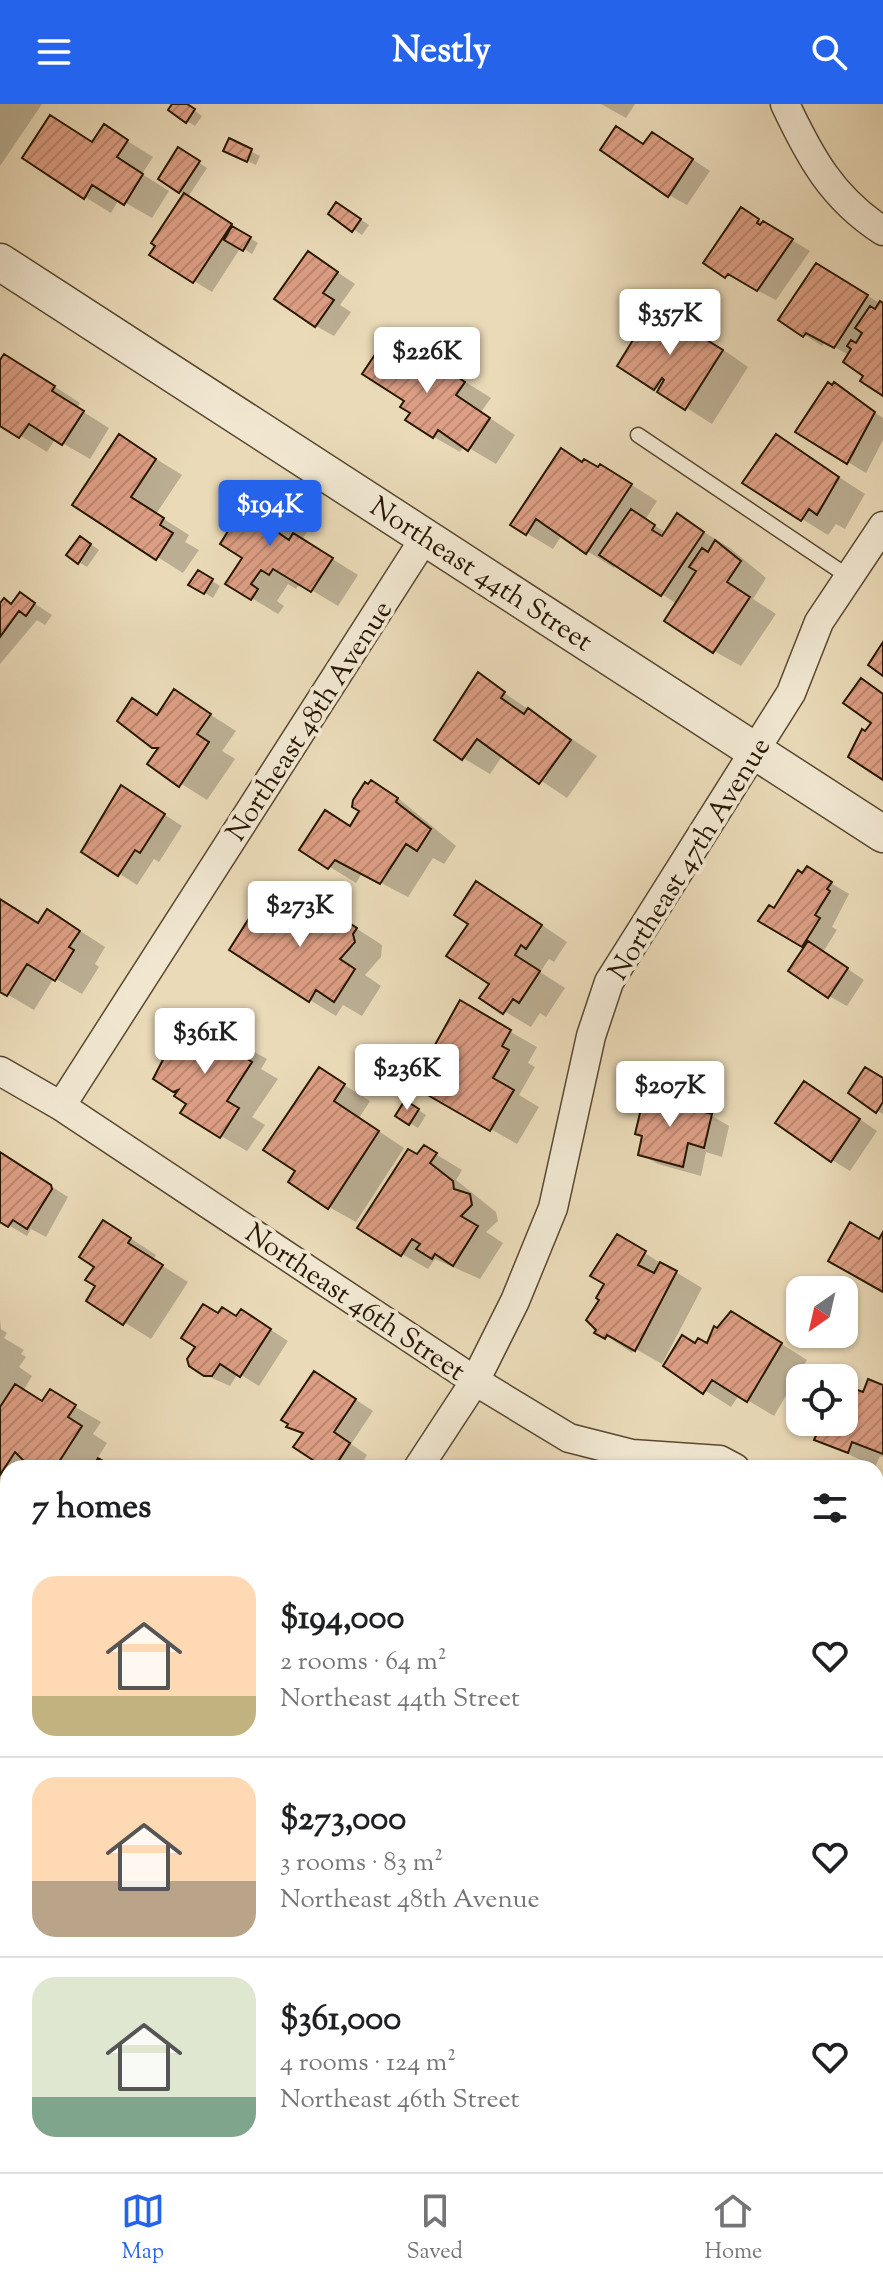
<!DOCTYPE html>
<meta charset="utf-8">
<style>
body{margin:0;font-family:"Sorts Mill Goudy",serif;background:#f2f2f2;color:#202124;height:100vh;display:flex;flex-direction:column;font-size:30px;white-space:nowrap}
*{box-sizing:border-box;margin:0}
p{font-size:26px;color:#757577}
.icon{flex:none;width:44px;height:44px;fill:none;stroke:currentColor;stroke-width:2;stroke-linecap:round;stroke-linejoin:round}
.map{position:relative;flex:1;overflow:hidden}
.sheet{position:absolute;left:0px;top:1356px;width:884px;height:712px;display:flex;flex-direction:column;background:#fff;border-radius:24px 24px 0 0;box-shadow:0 2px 6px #0004}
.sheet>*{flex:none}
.needle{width:52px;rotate:214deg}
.buttons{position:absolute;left:786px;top:1172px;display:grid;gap:16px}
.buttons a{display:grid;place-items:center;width:72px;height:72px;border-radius:16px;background:#fff;box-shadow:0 2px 6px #0004;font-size:40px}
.price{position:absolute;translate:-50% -68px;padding:0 18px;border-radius:8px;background:#fff;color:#222;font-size:26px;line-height:52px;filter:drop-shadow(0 2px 4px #0008)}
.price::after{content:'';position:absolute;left:50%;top:48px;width:24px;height:18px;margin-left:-12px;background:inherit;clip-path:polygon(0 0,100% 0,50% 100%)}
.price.selected{background:#2563eb;color:#fff}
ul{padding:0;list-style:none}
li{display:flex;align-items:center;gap:24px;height:200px;padding:0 32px}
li+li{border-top:2px solid #e0e0e0}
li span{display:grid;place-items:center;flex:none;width:224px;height:160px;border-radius:24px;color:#555}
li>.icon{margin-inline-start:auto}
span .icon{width:96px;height:96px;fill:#fffc;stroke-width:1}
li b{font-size:34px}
h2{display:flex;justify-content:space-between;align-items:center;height:96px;padding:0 32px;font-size:34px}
header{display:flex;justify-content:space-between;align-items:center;height:104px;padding:0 32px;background:#2563eb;color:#fff;font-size:36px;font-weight:700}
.tab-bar{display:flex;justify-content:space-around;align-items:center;height:112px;border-top:2px solid #e0e0e0;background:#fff;font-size:22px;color:#757577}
.tab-bar a{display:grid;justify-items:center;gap:4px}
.tab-bar .selected{color:#2563eb}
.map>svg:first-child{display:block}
</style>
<header><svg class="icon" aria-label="menu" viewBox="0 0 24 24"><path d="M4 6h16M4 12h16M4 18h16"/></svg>Nestly<svg class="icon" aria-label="search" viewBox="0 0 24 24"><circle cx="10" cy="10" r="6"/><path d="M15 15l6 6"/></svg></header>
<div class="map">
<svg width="883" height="2068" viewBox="0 0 883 2068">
<defs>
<pattern id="building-hatch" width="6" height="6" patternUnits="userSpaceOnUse" patternTransform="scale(2)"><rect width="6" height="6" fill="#dc9e84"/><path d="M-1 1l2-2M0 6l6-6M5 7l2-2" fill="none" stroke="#bd8770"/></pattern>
</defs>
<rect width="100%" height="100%" fill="#eadab8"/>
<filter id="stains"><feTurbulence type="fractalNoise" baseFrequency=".0025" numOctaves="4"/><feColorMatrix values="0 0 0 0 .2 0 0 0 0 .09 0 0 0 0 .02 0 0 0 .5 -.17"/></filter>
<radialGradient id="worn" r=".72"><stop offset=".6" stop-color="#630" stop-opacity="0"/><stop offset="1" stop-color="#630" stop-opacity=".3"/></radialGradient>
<!-- shadow -->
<path fill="#0003" d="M0,0H42L0,62Z
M175,0H185L202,12L195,22L187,17Z
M601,0H635L626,14Z
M105,23L153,53L142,70L169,87L152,114L119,95L111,109L85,93L94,39Z
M230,37L260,52L256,61L234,51Z
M671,41L710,67L687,101L669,91L645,42Z
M179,46L207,64L188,93L258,139L252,150L241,143L212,188L194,177L185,91L160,74Z
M345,105L369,121L362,131L330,109Z
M742,106L810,147L776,196L724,169Z
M309,149L355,180L340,201L351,208L334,232L316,222Z
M834,172L883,201V289L849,251L825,238L822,242L781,216Z
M698,228L748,263L712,320L620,261Z
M405,240L491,294L481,308L515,331L496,360L464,341L460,348L434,333L412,308L396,254Z
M0,260L32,268L80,299L77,304L109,324L90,355L55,335L47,348L0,319Z
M835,281L883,314V336L866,369L848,358Z
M119,332L182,371L156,410L189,431L185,438L199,446L183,469L75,401Z
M777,333L865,390L845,425L836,420L828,431L802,415Z
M584,359L627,378L657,397L645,416L667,429L678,412L730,444L766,474L753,495L776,510L741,562L714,547L677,500L616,460L614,464L562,431L553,445L513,421Z
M282,402L311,421L302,436L358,471L338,502L300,479L296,485L288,480L277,497L284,502L278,510L228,480Z
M89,439L99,446L87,463L79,458Z
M198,468L220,482L213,494L191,480Z
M20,490L52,511L45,521L37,516L0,560V502L12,501Z
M478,571L597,652L567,694L503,651L490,670L463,654Z
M175,588L236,627L222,647L235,655L207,696L150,660L159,646L153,642L133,597L158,612Z
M139,694L182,722L159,758L154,755L137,781L84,747Z
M398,694L456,742L444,760L433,754L408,793L362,769L356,779L301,745L352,723L362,707Z
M808,765L849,790L832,823L837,826L823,848L864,876L847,902L829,892L807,843L761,816L775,807Z
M503,795L567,838L554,858L549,855L540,868L565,884L546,913L540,909L531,923L482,894L491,879Z
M0,798L39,821L74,823L105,843L95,860L99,863L82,890L54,874L34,906L0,886Z
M328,806L382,841L381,853L365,871L381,882L362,912L343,901L336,912L310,896L281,827Z
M460,899L537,943L528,959L535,963L519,991L539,1003L517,1040L414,981Z
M212,924L267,955L261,965L278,975L252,1013L265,1021L247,1047L221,1032L178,989L156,975L195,933Z
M320,966L370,997L359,1014L404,1044L356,1118L329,1103L298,1067Z
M883,975V1010L850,989Z
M823,990L877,1027L850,1067L832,1056Z
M406,998L426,1011L418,1024L397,1011Z
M697,1003L729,1022L722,1053L706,1048L701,1072L658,1060L640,1050L644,1034L637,1029Z
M424,1043L462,1066L456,1076L496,1108L498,1117L486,1128L503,1139L480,1175L435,1155L428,1165L402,1150L418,1053Z
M0,1050L68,1093L46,1133L31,1125L27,1132L0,1116Z
M618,1133L702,1184L662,1260L634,1244L632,1249L589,1220L606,1180Z
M130,1134L156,1151L153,1156L188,1178L151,1235L89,1196Z
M219,1211L259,1218L288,1237L259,1282L238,1269L230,1282L205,1271Z
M0,1215L1,1225L7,1229L4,1234L24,1246L21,1250L26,1253L19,1263L32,1272L23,1287L44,1299L50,1288L101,1318L93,1330L107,1339L97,1355L112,1364H8V1374L0,1369Z
M758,1225L807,1256L774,1312L739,1291L731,1303L665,1261L696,1241L708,1242Z
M332,1280L373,1307L351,1340L367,1351L359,1364H328L304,1332L289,1323Z
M883,1283V1353L880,1352L875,1363L817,1335L824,1318H844V1295L852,1298Z
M0,1734L8,1738V1847L0,1842Z
M876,1748L882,1752L876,1761Z
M362,2060H477L490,2068H356Z"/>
<!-- building -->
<path fill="url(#building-hatch)" stroke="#281702" stroke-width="2" d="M172,0H187L195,5L186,19L168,6Z
M50,11L92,38L104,20L128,36L117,53L143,70L124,101L92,81L84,95L22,54Z
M616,22L643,40L652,28L693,55L668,93L600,46Z
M229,34L252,45L247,58L223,47Z
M178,43L200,57L179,89L158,75Z
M184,89L232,120L193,179L149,151L155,142L151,139Z
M336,98L361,115L352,128L328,110Z
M741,103L759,115L757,119L760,121L763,117L793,135L757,187L728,170L725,174L703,159Z
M232,122L251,133L243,147L224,136Z
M308,147L338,168L323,189L334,196L315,223L274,195Z
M816,159L868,191L834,244L806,229L803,233L778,216Z
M880,197L883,199V292L860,277L863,272L843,258L851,245L847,242L851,236L856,239L862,229L855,224L870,202L875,205Z
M654,202L699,227L697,230L723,246L685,306L657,288L664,276L662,274L654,286L617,262Z
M404,238L465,278L456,291L490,314L468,347L438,326L433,334L405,316L410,309L400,303L404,297L362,270L380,243L394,252Z
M4,250L55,282L52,287L84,307L62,341L29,320L19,334L0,322V256Z
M828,278L832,281L834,278L875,308L847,360L795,328Z
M119,330L156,355L131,393L164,414L160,421L173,429L156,456L72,401Z
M776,330L839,373L817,411L809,405L801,417L742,379Z
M561,344L582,358L584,355L598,363L600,360L632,380L586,450L536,415L526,431L510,421Z
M255,384L286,404L273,425L289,436L293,429L333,454L311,488L273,465L269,471L261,466L251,480L258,485L251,496L225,480L242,454L220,440Z
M631,405L655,421L652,426L662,432L677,409L704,428L661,492L599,451Z
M80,432L91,440L78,460L66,451Z
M715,436L741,457L727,478L750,493L713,549L664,517L696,467L689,463L702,444L708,448Z
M198,466L213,475L204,490L188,481Z
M20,488L35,499L26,512L19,507L0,533V499L4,494L11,500Z
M883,538V572L868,561Z
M478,568L505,588L501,594L524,610L528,604L571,636L539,680L477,635L462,656L434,636Z
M861,574L883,590V676L848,653L862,625L865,627L871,619L843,599Z
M174,585L211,610L197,630L209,638L179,683L147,660L158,644H152L117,617L132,594L157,611Z
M371,676L398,694L396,698L431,725L417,747L406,740L380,780L335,756L328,765L299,746L325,706L350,722L359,707L352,703L353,696L365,678L368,680Z
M121,681L165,710L140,749L135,746L118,772L81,748Z
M807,762L832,778L827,785L830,787L815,811L820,814L802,843L758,817L769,801L774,804L798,766L802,769Z
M476,777L542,821L526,845L521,841L515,851L540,867L519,899L513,895L503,910L479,894L489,880L446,852L468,820L454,811Z
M301,788L357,824L353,830L355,838L340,855L355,865L334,898L316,886L309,898L229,846L253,808L280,825L289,811L285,805L295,789L299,791Z
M0,795L38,819L47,805L80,827L69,843L74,846L55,877L27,860L7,892L0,888Z
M808,837L848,864L828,894L788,867Z
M460,896L511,926L502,942L509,946L493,974L514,986L490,1027L412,982Z
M212,922L242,938L236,948L252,958L227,997L239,1004L220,1034L180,1009L186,1000L174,992L178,986L173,988L153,975L168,946L185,925L194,931L202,924Z
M319,963L345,980L334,997L379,1027L328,1105L288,1078L295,1067L263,1046Z
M865,963L883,974V998L876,1009L848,989Z
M804,977L860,1015L831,1058L775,1019Z
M645,988L698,1001L697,1006L712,1010L704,1044L688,1039L683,1063L638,1051L642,1032L635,1030Z
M405,996L419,1005L409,1021L395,1012Z
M424,1041L437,1049L430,1059L453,1077L454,1085L470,1090L472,1101L461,1112L478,1122L453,1162L435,1150L432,1155L416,1145L420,1140L412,1135L401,1152L357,1124L408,1045L417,1050Z
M0,1048L51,1081L52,1085L27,1125L13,1116L8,1123L0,1118Z
M103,1116L131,1134L128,1139L163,1161L123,1221L86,1197L95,1182L85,1176L94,1163L79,1153Z
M850,1118L879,1135L883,1128V1188L828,1157Z
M617,1130L646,1147L638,1161L654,1169L660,1158L677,1167L635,1247L607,1231L605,1235L594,1229L596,1226L586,1216L599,1196L596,1194L604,1180L590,1172Z
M203,1200L218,1209L222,1203L236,1212L241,1205L271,1225L240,1273L220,1260L212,1272H204L189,1262L187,1255L195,1243L181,1234Z
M731,1207L782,1239L747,1298L712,1276L703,1290L663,1262L682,1231L695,1239L698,1234L707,1239L714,1222L717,1224Z
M314,1267L356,1295L334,1328L350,1339L334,1364H325L293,1343L303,1329L286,1323L288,1320L281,1316Z
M868,1275L883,1281V1350L852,1338L848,1349L814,1336L822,1318H844V1293L851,1295L855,1285L863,1288Z
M15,1280L42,1297L50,1285L76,1301L68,1313L82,1322L55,1364H31L15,1348L0,1371V1303Z
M98,1354L112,1362L110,1364H92Z
M0,1546L8,1551V1632L0,1627Z
M881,1629L883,1630V1681L876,1677V1638Z
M0,1732L8,1737V1824L0,1820Z
M883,1917V1976L876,1972V1928Z
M358,2060H453L448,2068H353Z
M455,2060H479L490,2067L450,2068Z"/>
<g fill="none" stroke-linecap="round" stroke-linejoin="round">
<defs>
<path id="service" d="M638,331L849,473
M876,1908L879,1912"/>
<path id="minor" d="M785,0C810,53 832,94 883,127
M0,967L61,1002L475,1277L569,1334L632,1350L720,1356L735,1364
M61,1002L426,432
M418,1364L475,1277L515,1197L553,1104L591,932L609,878L791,589L819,518L883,422
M0,1447L8,1452
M876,1450L883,1449
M0,1924L8,1929
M0,2030L8,2018
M202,2061L212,2068"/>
<path id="tertiary" d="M0,158L883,730"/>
</defs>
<!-- service casing -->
<use href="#service" stroke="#584830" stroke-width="17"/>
<!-- minor casing -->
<use href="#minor" stroke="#584830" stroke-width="31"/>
<!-- tertiary casing -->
<use href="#tertiary" stroke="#584830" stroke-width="39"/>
<!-- service -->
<use href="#service" stroke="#f1e7d1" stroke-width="14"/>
<!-- minor -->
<use href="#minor" stroke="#f1e7d1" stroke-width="28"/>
<!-- tertiary -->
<use href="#tertiary" stroke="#f1e7d1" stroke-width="36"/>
</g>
<g text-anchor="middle" stroke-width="8" stroke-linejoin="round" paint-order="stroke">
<!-- street labels -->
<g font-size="28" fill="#281702" stroke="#f1e7d1">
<text transform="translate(482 469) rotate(33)" y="10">Northeast 44th Street</text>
<text transform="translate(308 616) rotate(-57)" y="10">Northeast 48th Avenue</text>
<text transform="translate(688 754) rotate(-58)" y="10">Northeast 47th Avenue</text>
<text transform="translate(356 1197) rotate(34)" y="10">Northeast 46th Street</text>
</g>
</g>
<rect width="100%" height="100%" filter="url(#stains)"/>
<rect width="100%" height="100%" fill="url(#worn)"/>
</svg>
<div class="buttons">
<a><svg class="needle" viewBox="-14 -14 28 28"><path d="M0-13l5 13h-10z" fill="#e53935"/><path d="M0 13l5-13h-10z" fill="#757577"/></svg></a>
<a><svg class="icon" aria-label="locate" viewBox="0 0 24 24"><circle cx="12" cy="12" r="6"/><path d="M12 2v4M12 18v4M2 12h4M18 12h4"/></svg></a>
</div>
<b class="price" style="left:670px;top:253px">$357K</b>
<b class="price" style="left:427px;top:291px">$226K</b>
<b class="price selected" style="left:270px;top:444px">$194K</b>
<b class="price" style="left:300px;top:845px">$273K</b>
<b class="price" style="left:205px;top:972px">$361K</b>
<b class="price" style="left:407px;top:1008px">$236K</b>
<b class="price" style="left:670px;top:1025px">$207K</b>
<section class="sheet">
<h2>7 homes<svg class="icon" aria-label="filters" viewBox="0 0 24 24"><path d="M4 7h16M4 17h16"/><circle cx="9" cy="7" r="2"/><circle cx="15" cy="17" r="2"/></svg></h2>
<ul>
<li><span style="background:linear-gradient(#ffd9b3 75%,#c2b280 0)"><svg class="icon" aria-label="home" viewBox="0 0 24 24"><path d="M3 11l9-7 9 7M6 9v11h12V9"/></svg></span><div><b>$194,000</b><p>2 rooms · 64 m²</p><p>Northeast 44th Street</p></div><svg class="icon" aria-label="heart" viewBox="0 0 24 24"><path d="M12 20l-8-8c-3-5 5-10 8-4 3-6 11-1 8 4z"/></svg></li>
<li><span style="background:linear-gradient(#ffd9b3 65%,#b9a48a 0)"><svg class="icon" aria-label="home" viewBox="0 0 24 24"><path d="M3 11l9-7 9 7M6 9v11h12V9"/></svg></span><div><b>$273,000</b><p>3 rooms · 83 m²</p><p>Northeast 48th Avenue</p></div><svg class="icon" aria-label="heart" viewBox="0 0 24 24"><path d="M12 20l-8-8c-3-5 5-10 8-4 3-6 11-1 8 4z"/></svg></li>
<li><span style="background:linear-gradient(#dfe7d0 75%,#7fa58c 0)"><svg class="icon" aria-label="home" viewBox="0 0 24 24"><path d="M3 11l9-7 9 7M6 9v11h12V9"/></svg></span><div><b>$361,000</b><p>4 rooms · 124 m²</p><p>Northeast 46th Street</p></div><svg class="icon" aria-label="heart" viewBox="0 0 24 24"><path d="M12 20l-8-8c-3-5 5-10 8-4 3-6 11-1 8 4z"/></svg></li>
</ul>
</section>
</div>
<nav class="tab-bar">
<a class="selected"><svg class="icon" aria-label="map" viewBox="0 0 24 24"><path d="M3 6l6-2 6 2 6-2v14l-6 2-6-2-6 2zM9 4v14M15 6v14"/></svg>Map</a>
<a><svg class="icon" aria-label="saved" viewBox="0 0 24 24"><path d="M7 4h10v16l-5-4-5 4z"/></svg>Saved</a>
<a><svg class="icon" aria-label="home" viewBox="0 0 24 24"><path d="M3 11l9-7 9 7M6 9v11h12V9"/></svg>Home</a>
</nav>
